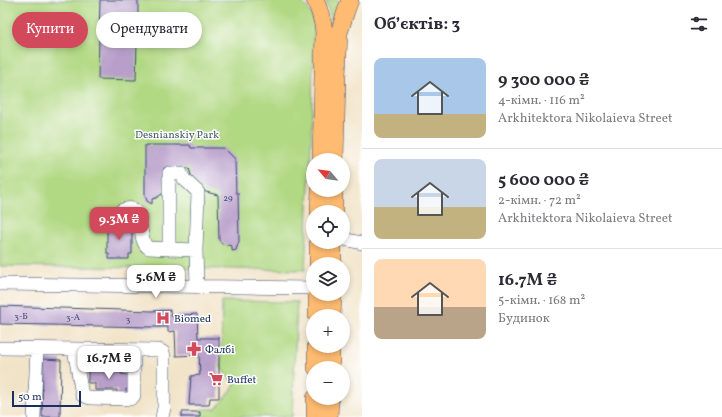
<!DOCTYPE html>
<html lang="uk">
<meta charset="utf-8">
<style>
body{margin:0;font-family:Vollkorn,serif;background:#f2f2f3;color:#2b2b33;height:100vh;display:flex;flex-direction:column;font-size:15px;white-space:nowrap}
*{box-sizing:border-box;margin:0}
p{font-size:13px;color:#7c7c81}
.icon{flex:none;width:22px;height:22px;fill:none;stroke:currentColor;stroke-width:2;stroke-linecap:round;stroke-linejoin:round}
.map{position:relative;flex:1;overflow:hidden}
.details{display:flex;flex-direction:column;background:#fff;width:360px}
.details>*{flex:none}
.guide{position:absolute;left:12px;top:12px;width:290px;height:36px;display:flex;gap:8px}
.needle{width:26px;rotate:299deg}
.fabs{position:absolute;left:306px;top:153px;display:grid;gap:8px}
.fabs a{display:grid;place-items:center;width:44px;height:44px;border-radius:50%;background:#fff;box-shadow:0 2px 6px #0003;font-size:20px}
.scale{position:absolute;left:12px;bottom:10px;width:69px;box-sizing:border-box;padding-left:4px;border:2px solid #1b2f5e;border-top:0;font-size:11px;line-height:14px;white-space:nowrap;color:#1b2f5e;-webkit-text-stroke:3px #fff;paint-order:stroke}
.price{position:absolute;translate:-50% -34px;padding:0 9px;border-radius:8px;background:#fff;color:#222;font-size:13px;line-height:26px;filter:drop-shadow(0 1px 2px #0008)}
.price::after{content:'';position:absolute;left:50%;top:24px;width:12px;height:9px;margin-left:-6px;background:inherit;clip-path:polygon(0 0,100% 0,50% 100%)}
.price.selected{background:#d1495b;color:#fff}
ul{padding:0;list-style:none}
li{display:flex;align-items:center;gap:12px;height:100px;padding:0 12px}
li+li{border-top:1px solid #e1e1e2}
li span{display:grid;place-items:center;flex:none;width:112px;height:80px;border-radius:8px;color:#555}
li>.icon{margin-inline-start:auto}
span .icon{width:48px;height:48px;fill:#fffc;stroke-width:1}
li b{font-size:17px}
h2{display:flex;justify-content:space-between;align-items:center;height:48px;padding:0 12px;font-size:17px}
.chip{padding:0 14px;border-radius:18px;background:#fff;box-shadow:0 2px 6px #0003;font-size:14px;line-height:36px}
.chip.selected{background:#d1495b;color:#fff}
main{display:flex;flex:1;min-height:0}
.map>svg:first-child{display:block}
</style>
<main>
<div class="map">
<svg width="362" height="417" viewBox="0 0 362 417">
<rect width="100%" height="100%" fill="#fff"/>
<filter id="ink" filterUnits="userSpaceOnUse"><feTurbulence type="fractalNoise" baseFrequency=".025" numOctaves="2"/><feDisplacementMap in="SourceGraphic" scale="8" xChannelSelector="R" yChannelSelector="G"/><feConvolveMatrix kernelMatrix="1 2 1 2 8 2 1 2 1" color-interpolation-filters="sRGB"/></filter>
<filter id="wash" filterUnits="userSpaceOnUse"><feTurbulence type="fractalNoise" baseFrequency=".012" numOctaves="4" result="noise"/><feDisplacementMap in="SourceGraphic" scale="16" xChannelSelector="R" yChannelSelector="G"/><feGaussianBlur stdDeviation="0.9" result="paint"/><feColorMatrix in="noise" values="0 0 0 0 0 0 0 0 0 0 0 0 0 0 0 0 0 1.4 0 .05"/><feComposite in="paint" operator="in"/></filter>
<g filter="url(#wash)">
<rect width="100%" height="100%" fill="#f1e3c7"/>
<!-- green -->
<path fill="#b1d882" stroke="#668470" d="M0,0H299C310,10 313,14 314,29L311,144L305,270L0,266Z
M325,0H342L332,25L329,11Z
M222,301L297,302L292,417H201V409H216L235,385L221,368Z"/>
<g id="blocks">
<!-- building -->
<path fill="#b89fca" d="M100,0H138V27H151L150,42H137L136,80L98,79Z
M145,145H190L191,148H224L235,159L236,193H238L239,241L236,250L232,251V246L222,244L219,240L218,195L206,192L201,189L192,178L189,168H164V189L162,194L156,198L152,199V204L147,201L145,195Z
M107,223H132V254H129V259H109V254H107Z
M0,306L152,311L170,310L171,316L197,314L198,338H219V398H210L209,405H189L191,376L200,375L199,355L176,356L175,331L168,332V327H153L0,324Z
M43,359L61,360L60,417H42Z
M88,368H121V374L128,375V389H126V395H117V390H95V383H88Z
M182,412H200V417H182Z"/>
</g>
</g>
<g filter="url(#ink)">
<use href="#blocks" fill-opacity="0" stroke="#3b4a6e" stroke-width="1"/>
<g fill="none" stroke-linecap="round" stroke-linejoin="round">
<defs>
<path id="minor" d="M120,213L122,210C150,200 134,241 149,248L169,249V173H181L184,179L198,192L196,250L197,287
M343,239L362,243
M169,249L196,250
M0,284L313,288
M0,348L159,350L163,352L164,357V408L162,417
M74,349L82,395L90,398L130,399L133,397L134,395V350
M34,417L37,349"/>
<path id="major" d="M315,0C320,11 323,20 324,32L321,160
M335,160L337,77L339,33L346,11L350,0
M319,212L320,190
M334,212V190
M318,264V242
M333,264V242
M317,316V294
M332,316L333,294
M316,368V346
M331,368V346
M315,417V398
M329,417L330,398"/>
</defs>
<!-- minor casing -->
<use href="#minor" stroke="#3b4a6e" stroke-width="14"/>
<!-- major casing -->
<use href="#major" stroke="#3b4a6e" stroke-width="18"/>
<!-- minor -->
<use href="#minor" stroke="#fff" stroke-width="13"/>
<!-- major -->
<use href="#major" stroke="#febb71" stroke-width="17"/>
</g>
</g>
<!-- icons -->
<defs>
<symbol id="hospital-bare" viewBox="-9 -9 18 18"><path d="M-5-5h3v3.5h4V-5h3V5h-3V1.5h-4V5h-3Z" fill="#d1495b" stroke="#fff" stroke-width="2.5" paint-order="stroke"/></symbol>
<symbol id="pharmacy-bare" viewBox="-9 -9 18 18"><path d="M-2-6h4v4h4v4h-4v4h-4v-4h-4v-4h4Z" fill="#d1495b" stroke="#fff" stroke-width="2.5" paint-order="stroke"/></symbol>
<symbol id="supermarket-bare" viewBox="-9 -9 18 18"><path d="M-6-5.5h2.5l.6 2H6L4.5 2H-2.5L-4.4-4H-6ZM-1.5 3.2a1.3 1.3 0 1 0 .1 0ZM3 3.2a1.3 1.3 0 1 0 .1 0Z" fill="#d1495b" stroke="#fff" stroke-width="2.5" paint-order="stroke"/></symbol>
</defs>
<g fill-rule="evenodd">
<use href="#hospital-bare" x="153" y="308" width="20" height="20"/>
<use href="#pharmacy-bare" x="184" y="339" width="20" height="20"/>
<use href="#supermarket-bare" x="206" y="369" width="20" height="20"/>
</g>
<g text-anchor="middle" stroke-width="3" stroke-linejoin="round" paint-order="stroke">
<!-- number labels -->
<g font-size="9" fill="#424b79">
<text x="228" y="201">29</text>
<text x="21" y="319">3-Б</text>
<text x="73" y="320">3-А</text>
<text x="128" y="322">3</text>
</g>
<!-- park labels -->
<g font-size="11" fill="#486269" stroke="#fff">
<text x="177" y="138">Desnianskiy Park</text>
</g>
<!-- poi labels -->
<g font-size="11" fill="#1b2f5e" stroke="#fff" text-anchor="start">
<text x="174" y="322">Biomed</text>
<text x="205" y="353">Фалбі</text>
<text x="227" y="383">Buffet</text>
</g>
</g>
</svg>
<div class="fabs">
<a><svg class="needle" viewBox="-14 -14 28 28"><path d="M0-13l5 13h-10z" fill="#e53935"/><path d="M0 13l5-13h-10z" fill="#7c7c81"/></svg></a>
<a><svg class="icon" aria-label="locate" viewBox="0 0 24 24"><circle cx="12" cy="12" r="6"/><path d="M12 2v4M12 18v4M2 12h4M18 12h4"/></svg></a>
<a><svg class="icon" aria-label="layers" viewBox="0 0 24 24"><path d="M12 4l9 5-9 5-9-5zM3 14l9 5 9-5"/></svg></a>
<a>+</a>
<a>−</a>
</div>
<div class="scale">50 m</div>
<b class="price selected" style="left:119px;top:241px">9.3M ₴</b>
<b class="price" style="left:156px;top:299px">5.6M ₴</b>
<b class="price" style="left:109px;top:380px">16.7M ₴</b>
<div class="guide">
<a class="chip selected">Купити</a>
<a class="chip">Орендувати</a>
</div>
</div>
<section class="details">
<h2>Об’єктів: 3<svg class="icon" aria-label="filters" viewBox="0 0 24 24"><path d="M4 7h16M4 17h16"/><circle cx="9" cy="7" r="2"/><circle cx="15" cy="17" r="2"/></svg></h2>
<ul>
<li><span style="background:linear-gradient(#a9c7e8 70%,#c2b280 0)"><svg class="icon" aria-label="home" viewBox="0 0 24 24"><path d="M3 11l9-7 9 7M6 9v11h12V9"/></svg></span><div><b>9 300 000 ₴</b><p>4-кімн. · 116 m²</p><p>Arkhitektora Nikolaieva Street</p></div></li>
<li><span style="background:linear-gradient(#c9d6e8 60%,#c2b280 0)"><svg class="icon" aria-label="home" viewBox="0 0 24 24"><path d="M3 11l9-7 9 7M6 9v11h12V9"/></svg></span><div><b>5 600 000 ₴</b><p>2-кімн. · 72 m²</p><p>Arkhitektora Nikolaieva Street</p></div></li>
<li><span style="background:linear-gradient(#ffd9b3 60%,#b9a48a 0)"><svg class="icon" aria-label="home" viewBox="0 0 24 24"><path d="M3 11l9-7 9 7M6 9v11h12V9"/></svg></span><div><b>16.7M ₴</b><p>5-кімн. · 168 m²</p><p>Будинок</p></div></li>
</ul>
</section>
</main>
